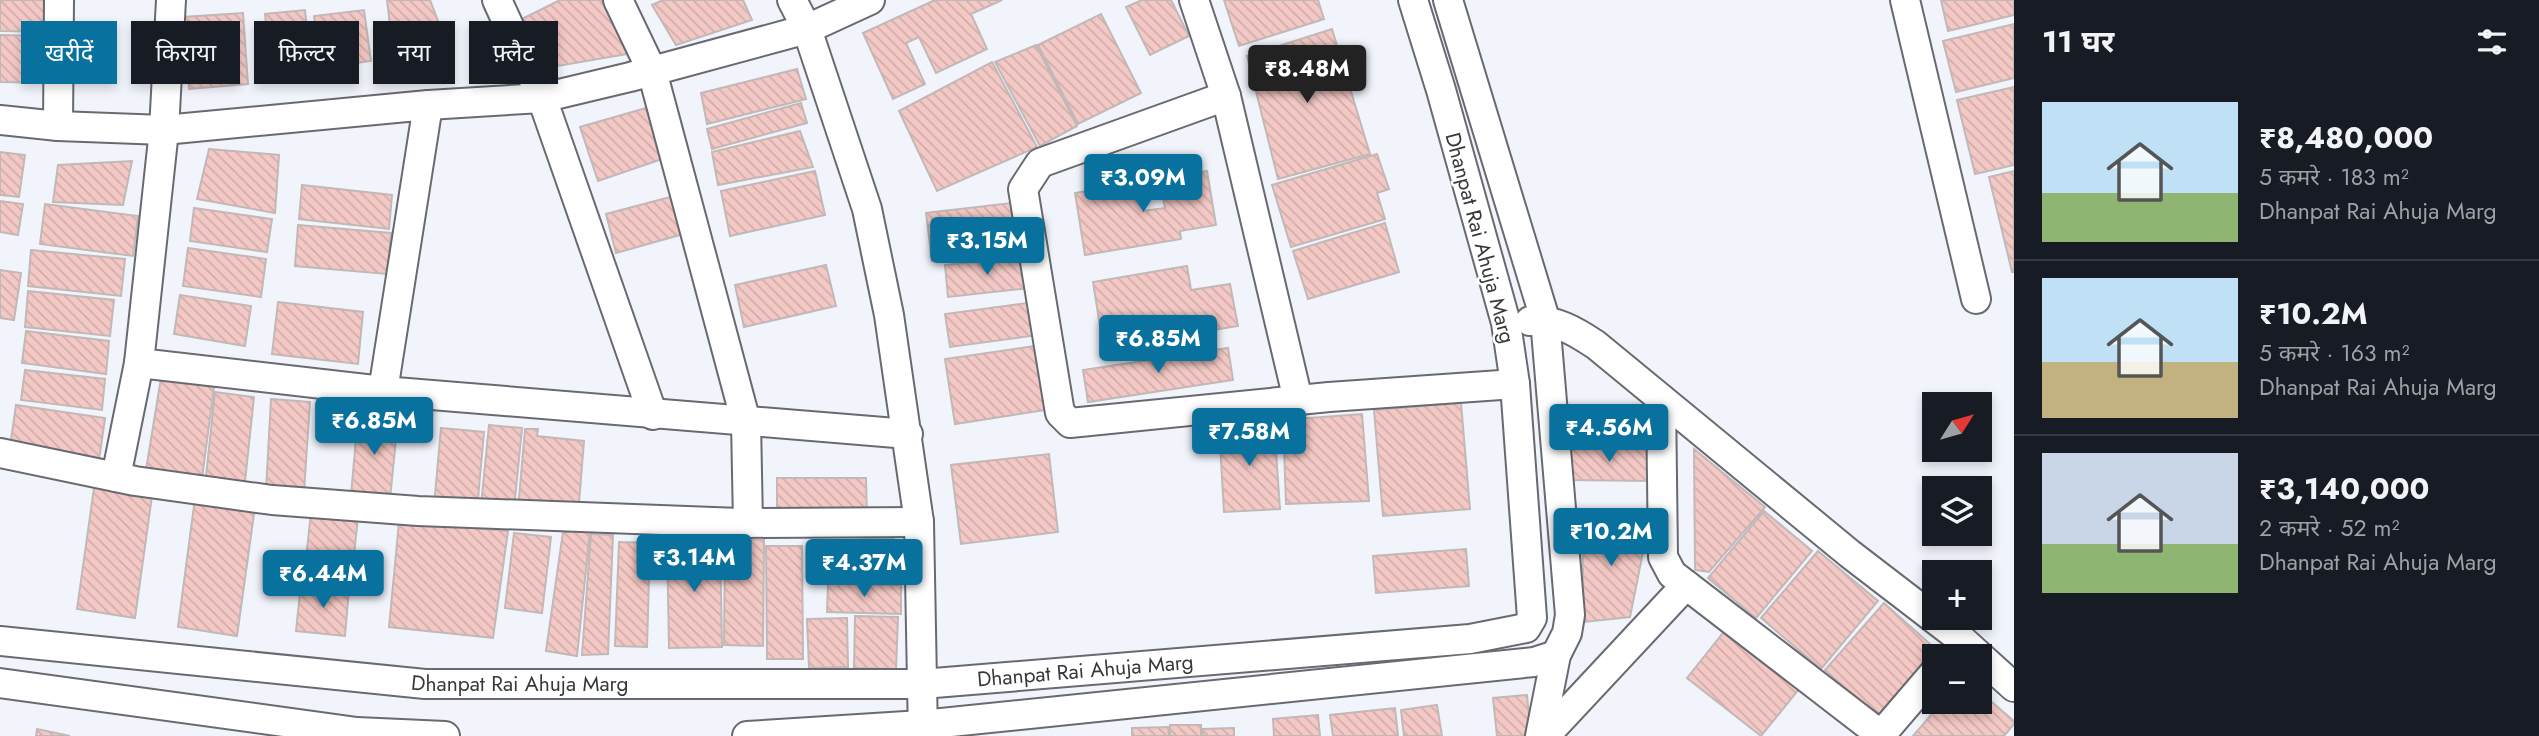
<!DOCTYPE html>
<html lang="hi">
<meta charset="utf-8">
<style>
body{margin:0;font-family:Jost,"Noto Sans Devanagari",sans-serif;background:#20242c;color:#f1f3f6;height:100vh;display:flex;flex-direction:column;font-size:26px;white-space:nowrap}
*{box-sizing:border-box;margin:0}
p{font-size:23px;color:#9ea1a6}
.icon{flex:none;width:38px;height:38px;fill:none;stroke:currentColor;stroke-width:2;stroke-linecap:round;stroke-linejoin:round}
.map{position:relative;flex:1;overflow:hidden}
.side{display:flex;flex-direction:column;background:#171b24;width:525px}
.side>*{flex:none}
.top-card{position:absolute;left:21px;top:21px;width:665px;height:63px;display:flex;gap:14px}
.needle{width:46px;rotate:53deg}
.fabs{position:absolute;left:1922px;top:392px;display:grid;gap:14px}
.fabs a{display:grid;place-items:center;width:70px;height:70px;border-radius:0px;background:#171b24;box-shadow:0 4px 10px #0003;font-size:35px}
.price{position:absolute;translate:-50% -60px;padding:0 16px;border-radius:7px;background:#08719e;color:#fff;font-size:23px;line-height:46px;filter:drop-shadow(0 2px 4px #0008)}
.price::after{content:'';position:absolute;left:50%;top:42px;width:21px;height:16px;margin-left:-10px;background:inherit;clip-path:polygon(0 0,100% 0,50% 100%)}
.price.selected{background:#222;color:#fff}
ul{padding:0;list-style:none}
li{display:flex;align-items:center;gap:21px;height:175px;padding:0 28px}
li+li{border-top:2px solid #363941}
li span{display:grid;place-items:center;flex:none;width:196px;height:140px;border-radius:0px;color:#555}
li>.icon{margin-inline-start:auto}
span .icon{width:84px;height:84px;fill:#fffc;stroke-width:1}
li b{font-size:30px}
h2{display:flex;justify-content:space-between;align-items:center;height:84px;padding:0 28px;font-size:30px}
.pill{padding:0 24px;border-radius:0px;background:#171b24;box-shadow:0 4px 10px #0003;font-size:24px;line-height:63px}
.pill.selected{background:#08719e;color:#fff}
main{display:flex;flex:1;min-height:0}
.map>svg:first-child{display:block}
</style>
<main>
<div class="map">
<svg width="2014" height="736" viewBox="0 0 2014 736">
<defs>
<pattern id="building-back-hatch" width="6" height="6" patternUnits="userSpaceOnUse" patternTransform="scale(1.75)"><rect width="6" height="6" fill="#f4c9c5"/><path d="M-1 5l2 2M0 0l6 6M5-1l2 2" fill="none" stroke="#d2adaa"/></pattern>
</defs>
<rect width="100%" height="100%" fill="#f2f4fc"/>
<!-- building -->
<path fill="url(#building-back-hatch)" stroke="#c1b8b7" stroke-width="2" d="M0,0H51L50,32L0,31Z
M387,0H430L453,60L395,67Z
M560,0H606L633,53L552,67L520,20Z
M663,0H743L752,20L676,45L652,5Z
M935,0H1002L971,14L987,49L936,73L919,37L906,43L925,84L893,99L863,33Z
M1142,0H1171L1189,36L1150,55L1126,7Z
M1224,0H1318L1324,19L1239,46Z
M1941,0H2014V15L1948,31Z
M305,10L312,72L271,76L265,14Z
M364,10L371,61L321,68L314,16Z
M243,13L248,84L189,89L183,17Z
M1101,14L1141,93L1078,124L1038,45Z
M2014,24V78L1956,92L1943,41Z
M1332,29L1370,154L1278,179L1247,56Z
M0,35L53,36V83L0,82Z
M1036,45L1077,126L1040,146L995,62Z
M992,62L1037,147L937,191L899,111Z
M797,69L806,99L707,124L701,93Z
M2014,87V165L1975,174L1957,100Z
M801,103L807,123L712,149L707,129Z
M646,108L662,159L598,181L580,127Z
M800,131L813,167L718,185L712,152Z
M209,149L279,155L275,213L197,199Z
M0,152L25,155L19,197L0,195Z
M1377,154L1389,189L1377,193L1385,219L1291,247L1272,185Z
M132,161L123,205L53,202L58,165Z
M815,171L825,215L730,236L721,191Z
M1207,171L1216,225L1180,231L1181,239L1085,255L1075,193L1138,182L1143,211L1165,208L1160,179Z
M2014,171V272H2012L1989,177Z
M302,185L392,195L389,229L299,219Z
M674,196L687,233L616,253L606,214Z
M0,201L23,204L18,235L0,232Z
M1011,203L1017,251L932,261L926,213Z
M45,204L138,216L133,256L40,244Z
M194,208L272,219L267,252L190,241Z
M1385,223L1399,272L1308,299L1293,251Z
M298,225L391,233L387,274L295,266Z
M188,248L266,259L261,297L183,286Z
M31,250L125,259L121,296L28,286Z
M1026,257L1029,288L948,297L945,265Z
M826,265L836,306L744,327L735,285Z
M1187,266L1191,290L1230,284L1238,326L1195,333L1193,324L1102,339L1093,282Z
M0,270L21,273L14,320L0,318Z
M28,291L114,300L110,336L25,327Z
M180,295L251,306L245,346L174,334Z
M278,302L363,312L358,364L272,354Z
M1035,302L1039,335L950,347L945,314Z
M26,331L109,341L106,374L22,363Z
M1042,345L1052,409L955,424L945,359Z
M1228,348L1233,380L1088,402L1083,370Z
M25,370L105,379L102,410L21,400Z
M161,378L214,387L201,486L145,476Z
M215,392L254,397L244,491L205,486Z
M271,399L310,402L304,492L266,490Z
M1461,403L1470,509L1383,516L1374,410Z
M16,405L105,418L98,467L9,454Z
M1362,414L1369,501L1286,504L1283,420Z
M358,416L398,419L390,499L351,495Z
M1564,422H1656V441H1564Z
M1274,423L1280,509L1224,512L1219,426Z
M489,425L522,428L514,509L481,506Z
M441,428L484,432L477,510L434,506Z
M525,429H538L537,436L584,441L578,515L518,510Z
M1563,447H1655V481L1563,480Z
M1694,449L1765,507L1709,572L1695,570Z
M1049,454L1058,532L961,544L951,465Z
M777,478H866L867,519H777Z
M95,481L153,489L135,618L77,609Z
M195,498L255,507L237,636L178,627Z
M1764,511L1812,551L1756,618L1708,578Z
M311,513L358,518L351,581L304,576Z
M399,522L508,531L493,638L389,627Z
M1649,522L1630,617L1584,622L1582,524Z
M590,531L577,656L546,651L563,532Z
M514,533L551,537L542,613L505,608Z
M591,534L613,535L608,654L582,655Z
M894,538L896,577L821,580L819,541Z
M725,539L764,540L763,646L724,645Z
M720,540L722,647L669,648L667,541Z
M619,542L650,543L647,647L615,646Z
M766,546H802L803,659H767Z
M1466,549L1469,586L1376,593L1373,556Z
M1818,551L1878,601L1821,669L1761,618Z
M301,583L349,589L345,636L296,631Z
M828,584L901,585V614L827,612Z
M1884,603L1938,651L1879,718L1825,670Z
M855,616L898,617L896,669L854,668Z
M847,618L848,667L809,668L807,619Z
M1727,628L1800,688L1761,736L1687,678Z
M1979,691L2014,721V724L2004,736H1913L1942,702H1979Z
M1527,695L1531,736H1497L1493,698Z
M1437,705L1442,736H1404L1401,710Z
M1395,708L1398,736H1333L1330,715Z
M1318,715L1320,736H1274L1273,719Z
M1170,725H1201V736H1170Z
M1168,727L1169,736H1132V728Z
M1234,728V736H1203L1202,729Z
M37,729L70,736H36Z"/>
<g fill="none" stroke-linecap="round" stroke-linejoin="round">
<defs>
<g id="minor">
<path d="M171,0L164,130L139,363L383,391L908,434"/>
<path d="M497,0L542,98L653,415"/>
<path d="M618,0L652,71L746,422L748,523"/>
<path d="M792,0L807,29L867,209L889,315L919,522L923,736"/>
<path d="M1194,0L1226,96L1298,400"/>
<path d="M1448,0L1545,319L1570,615L1567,633L1556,655L1540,736"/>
<path d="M1905,0L1976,299"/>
<path d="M1226,96L1040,163L1023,189L1060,413L1070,423L1329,397L1515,384"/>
<path d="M0,120L58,126L164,130L428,105L542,98L630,77L807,29L870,0"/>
<path d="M58,126L59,0"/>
<path d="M1530,321C1555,319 1575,331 1596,345L1850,554L1962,640L2014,687"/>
<path d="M383,391L428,105"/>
<path d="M1661,399L1663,557L1672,574L1881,735"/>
<path d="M0,453L135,481L272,500L418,511L740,523L919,522"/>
<path d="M116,477L139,363"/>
<path id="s1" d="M0,641L425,684H922L1470,639L1526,628L1532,618L1515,384L1506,323L1441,90L1413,0"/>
<path d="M0,683L357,732L445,736"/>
<path d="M747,736L922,725L1534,662L1556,655"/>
<path d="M1545,736L1686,585"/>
<path d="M1880,736L1934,673"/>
</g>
</defs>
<!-- minor casing -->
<use href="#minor" stroke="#696a71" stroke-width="32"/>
<!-- minor -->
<use href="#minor" stroke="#fff" stroke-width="28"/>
</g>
<g text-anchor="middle" stroke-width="5" stroke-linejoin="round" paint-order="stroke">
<!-- street labels -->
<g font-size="21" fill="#37383b" stroke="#fff">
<text transform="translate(1480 238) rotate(75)" y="7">Dhanpat Rai Ahuja Marg</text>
<text dy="7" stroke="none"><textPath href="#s1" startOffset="1088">Dhanpat Rai Ahuja Marg</textPath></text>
<text dy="7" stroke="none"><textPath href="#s1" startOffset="522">Dhanpat Rai Ahuja Marg</textPath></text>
</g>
</g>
</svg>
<div class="fabs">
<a><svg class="needle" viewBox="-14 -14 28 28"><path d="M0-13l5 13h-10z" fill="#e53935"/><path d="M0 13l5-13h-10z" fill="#9ea1a6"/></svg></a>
<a><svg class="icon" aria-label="layers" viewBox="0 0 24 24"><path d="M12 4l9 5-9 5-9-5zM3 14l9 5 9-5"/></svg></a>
<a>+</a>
<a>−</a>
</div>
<b class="price selected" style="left:1307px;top:105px">₹8.48M</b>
<b class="price" style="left:1143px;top:214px">₹3.09M</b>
<b class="price" style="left:987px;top:277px">₹3.15M</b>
<b class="price" style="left:1158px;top:375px">₹6.85M</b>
<b class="price" style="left:374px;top:457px">₹6.85M</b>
<b class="price" style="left:1609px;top:464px">₹4.56M</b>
<b class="price" style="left:1249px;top:468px">₹7.58M</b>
<b class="price" style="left:1611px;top:568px">₹10.2M</b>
<b class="price" style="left:694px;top:594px">₹3.14M</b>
<b class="price" style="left:864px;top:599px">₹4.37M</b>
<b class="price" style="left:323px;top:610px">₹6.44M</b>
<div class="top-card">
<a class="pill selected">खरीदें</a>
<a class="pill">किराया</a>
<a class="pill">फ़िल्टर</a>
<a class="pill">नया</a>
<a class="pill">फ़्लैट</a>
</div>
</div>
<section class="side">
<h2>11 घर<svg class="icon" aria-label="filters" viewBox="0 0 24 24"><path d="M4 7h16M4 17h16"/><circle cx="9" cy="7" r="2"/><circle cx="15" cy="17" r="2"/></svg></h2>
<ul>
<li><span style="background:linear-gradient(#bfe0f5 65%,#8fb573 0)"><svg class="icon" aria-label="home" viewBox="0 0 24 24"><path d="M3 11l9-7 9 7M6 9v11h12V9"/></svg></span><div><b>₹8,480,000</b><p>5 कमरे · 183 m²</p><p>Dhanpat Rai Ahuja Marg</p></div></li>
<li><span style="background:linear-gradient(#bfe0f5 60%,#c2b280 0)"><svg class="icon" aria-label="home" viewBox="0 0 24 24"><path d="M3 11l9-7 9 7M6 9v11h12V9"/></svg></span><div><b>₹10.2M</b><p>5 कमरे · 163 m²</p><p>Dhanpat Rai Ahuja Marg</p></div></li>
<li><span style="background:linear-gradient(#c9d6e8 65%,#8fb573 0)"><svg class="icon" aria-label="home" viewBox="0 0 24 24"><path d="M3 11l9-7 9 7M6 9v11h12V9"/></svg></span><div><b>₹3,140,000</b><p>2 कमरे · 52 m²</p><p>Dhanpat Rai Ahuja Marg</p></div></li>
</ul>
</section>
</main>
